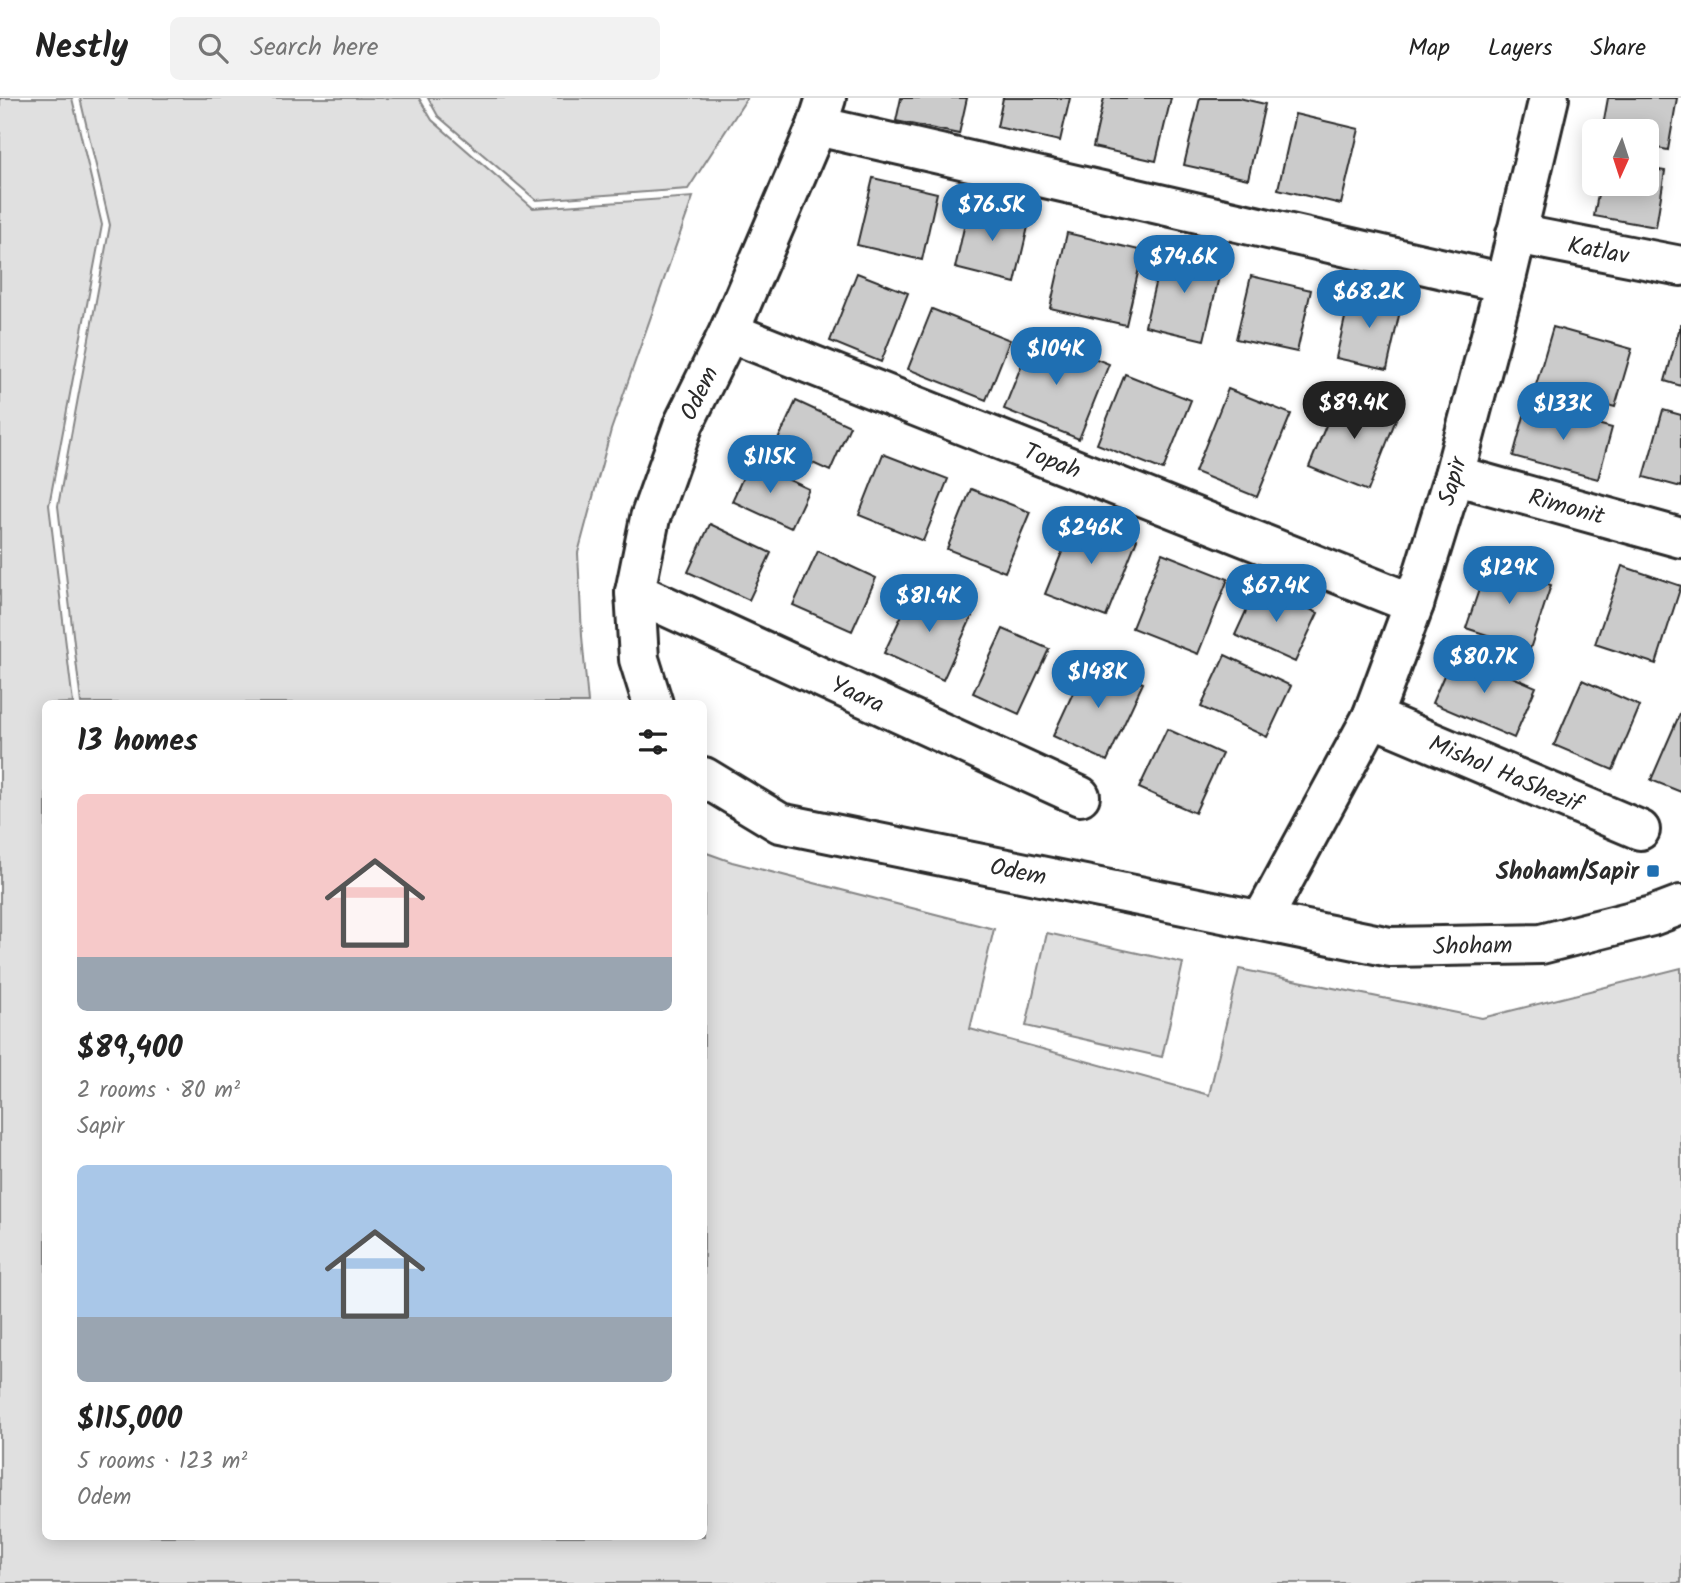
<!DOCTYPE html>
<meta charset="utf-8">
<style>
body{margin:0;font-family:Kalam,sans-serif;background:#f2f2f2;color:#222;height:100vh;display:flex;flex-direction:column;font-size:26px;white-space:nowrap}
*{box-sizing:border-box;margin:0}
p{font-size:23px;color:#767676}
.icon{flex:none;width:38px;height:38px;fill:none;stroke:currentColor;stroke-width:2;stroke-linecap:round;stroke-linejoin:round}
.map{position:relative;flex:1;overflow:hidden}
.details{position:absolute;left:42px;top:602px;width:665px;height:840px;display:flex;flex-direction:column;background:#fff;border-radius:10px;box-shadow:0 4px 18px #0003}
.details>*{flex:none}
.needle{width:46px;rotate:183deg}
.buttons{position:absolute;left:1582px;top:21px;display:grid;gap:14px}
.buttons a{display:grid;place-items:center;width:77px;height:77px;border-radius:10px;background:#fff;box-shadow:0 4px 18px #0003;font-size:35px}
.price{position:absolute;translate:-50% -60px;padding:0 16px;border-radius:24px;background:#1f6fb2;color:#fff;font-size:23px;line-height:46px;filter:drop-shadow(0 2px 4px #0008)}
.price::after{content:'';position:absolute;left:50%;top:42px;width:21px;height:16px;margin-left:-10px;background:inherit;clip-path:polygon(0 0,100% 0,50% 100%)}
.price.selected{background:#222;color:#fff}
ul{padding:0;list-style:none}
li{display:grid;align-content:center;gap:14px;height:371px;padding:0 35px}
li span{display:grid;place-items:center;height:217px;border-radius:10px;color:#555}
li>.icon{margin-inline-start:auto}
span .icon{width:126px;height:126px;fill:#fffc;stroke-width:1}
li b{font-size:30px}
h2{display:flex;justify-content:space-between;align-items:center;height:84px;padding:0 35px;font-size:30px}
header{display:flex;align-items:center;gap:42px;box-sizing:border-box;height:98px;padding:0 35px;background:#fff;border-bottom:2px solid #e0e0e0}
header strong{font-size:33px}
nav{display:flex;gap:38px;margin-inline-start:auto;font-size:24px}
.search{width:490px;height:63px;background:#f2f2f2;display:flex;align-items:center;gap:18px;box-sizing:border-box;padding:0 24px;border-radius:10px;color:#767676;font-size:26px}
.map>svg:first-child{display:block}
</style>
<header>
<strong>Nestly</strong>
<div class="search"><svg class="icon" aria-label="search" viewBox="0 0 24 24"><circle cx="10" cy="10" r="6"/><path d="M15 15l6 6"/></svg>Search here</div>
<nav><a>Map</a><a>Layers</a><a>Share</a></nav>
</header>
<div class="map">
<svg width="1681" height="1485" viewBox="0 0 1681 1485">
<rect width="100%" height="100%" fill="#fff"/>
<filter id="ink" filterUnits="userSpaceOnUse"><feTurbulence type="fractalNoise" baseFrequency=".0143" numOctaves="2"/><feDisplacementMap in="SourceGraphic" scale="14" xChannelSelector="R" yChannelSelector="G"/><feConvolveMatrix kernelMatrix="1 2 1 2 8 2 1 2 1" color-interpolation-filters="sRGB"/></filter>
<g filter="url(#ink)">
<!-- green -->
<path fill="#e0e0e0" stroke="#868686" stroke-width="2" d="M0,0H72L102,127L49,407L73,605L46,606V1438H704V754L732,764L994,831L970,931L1209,997L1239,871L1482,920L1681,870V1485H0Z
M80,0H419L432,22L533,110L693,99L611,332L578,455L582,538L588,605H81L58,408L110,127Z
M428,0H747L688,91L536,102L438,18Z
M1047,835L1183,865L1162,959L1026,928Z"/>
<!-- building -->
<path fill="#cbcbcb" stroke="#2b2b2b" stroke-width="2" d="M901,0H967L959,36L896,23Z
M1003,0H1070L1060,43L997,29Z
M1104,0H1171L1156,63L1093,49Z
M1200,0H1239L1265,6L1248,81L1184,67Z
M1608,0H1677L1668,52L1647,48V33H1602Z
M1295,16L1359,31L1341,106L1278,91Z
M1647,70L1665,73L1656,129L1594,118L1600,86H1647Z
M873,80L937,95L922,162L857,147Z
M969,107L1030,120L1015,185L955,170Z
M1067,135L1143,153L1126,227L1050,210Z
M1163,152L1222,166L1204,242L1145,228Z
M857,175L908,195L881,264L830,243Z
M1251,178L1311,192L1297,254L1236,241Z
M1351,193L1402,204L1387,271L1336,260Z
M932,211L1010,242L986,302L908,271Z
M1681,225V288L1665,283Z
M1553,229L1632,251L1615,309L1536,287Z
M1034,236L1109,266L1079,341L1004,311Z
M1125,276L1191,302L1163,372L1097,346Z
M1228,291L1291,316L1257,399L1195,374Z
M1340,293L1398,316L1368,393L1309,369Z
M796,303L850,328L830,373L775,348Z
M1527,307L1612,330L1598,381L1513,358Z
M1663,312L1681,317V389L1644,379Z
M883,356L948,381L923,443L859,417Z
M750,364L809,391L791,430L732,403Z
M971,391L1030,414L1005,474L947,451Z
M1077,417L1137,441L1106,519L1045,496Z
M710,426L771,455L749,502L688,474Z
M818,453L876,480L852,533L793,507Z
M1162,455L1228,481L1198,556L1132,530Z
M1488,465L1551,487L1530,551L1466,530Z
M1622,468L1681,488L1656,566L1595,546Z
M1258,487L1318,515L1295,564L1235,537Z
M915,489L973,516L943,582L884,555Z
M1003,531L1049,551L1019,616L973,595Z
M1454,554L1536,589L1514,640L1432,605Z
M1225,557L1291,588L1267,639L1201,609Z
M1089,560L1143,585L1107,663L1053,638Z
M1582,582L1640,608L1613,672L1554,647Z
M1681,613V694L1651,682Z
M1167,631L1222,656L1195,715L1139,690Z"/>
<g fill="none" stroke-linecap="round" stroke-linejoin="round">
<defs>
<g id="minor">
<path d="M817,28L1505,185"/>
<path id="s1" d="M1516,136L1681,168"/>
<path id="s2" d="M729,234L1414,506"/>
<path id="s3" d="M1454,377L1681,440"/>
<path id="s4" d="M635,494L1080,698"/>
<path id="s5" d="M653,606L639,561L635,494L650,420L684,325L729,234L817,28L826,0"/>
<path id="s6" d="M1372,619L1640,732"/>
<path id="s7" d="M704,679L780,725L1390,849L1541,846L1652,818L1681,807"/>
<path id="s8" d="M1262,822L1372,619L1414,506L1454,377L1505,185L1549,0"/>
</g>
</defs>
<!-- minor casing -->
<use href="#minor" stroke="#2b2b2b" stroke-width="44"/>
<!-- minor -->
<use href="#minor" stroke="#fff" stroke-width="38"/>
</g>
</g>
<!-- markers -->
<rect fill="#1f6fb2" stroke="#fff" stroke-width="2.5" x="1646" y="766" width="14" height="14" rx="3.5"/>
<g text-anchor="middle" stroke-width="5" stroke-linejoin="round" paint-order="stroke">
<!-- street labels -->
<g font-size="24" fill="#2b2b2b" stroke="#fff">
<text dy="8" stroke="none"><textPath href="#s1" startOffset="84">Katlav</textPath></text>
<text dy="8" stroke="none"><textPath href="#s5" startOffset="324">Odem</textPath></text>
<text dy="8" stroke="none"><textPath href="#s2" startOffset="348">Topah</textPath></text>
<text dy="8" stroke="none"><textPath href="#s8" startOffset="480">Sapir</textPath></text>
<text dy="8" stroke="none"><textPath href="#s3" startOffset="117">Rimonit</textPath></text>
<text dy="8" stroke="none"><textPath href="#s4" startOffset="245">Yaara</textPath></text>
<text dy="8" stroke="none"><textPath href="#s6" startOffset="145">Mishol HaShezif</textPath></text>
<text dy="8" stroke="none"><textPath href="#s7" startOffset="332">Odem</textPath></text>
<text dy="8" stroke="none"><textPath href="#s7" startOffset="794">Shoham</textPath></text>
</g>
<!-- poi labels -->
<g font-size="24" font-weight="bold" fill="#2b2b2b" stroke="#fff" text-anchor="end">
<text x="1639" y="781">Shoham/Sapir</text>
</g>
</g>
</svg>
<div class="buttons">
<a><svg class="needle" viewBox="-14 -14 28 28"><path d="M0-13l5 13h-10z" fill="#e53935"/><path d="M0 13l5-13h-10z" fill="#767676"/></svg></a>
</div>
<b class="price" style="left:992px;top:145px">$76.5K</b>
<b class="price" style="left:1184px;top:197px">$74.6K</b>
<b class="price" style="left:1369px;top:232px">$68.2K</b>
<b class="price" style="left:1056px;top:289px">$104K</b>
<b class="price selected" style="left:1354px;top:343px">$89.4K</b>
<b class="price" style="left:1563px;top:344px">$133K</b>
<b class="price" style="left:770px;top:397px">$115K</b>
<b class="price" style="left:1091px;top:468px">$246K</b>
<b class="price" style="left:1509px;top:508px">$129K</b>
<b class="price" style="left:1276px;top:526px">$67.4K</b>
<b class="price" style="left:929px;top:536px">$81.4K</b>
<b class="price" style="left:1484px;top:597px">$80.7K</b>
<b class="price" style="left:1098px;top:612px">$148K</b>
<section class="details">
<h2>13 homes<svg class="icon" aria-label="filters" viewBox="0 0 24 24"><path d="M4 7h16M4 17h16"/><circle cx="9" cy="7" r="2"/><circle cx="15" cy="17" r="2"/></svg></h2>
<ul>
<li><span style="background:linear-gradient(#f6c9c9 75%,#9aa5b1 0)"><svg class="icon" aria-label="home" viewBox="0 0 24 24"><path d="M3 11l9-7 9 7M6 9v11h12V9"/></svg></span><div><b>$89,400</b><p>2 rooms · 80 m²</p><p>Sapir</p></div></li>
<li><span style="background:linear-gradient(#a9c7e8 70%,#9aa5b1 0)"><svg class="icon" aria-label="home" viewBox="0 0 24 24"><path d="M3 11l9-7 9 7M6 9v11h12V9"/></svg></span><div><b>$115,000</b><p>5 rooms · 123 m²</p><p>Odem</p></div></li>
</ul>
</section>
</div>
